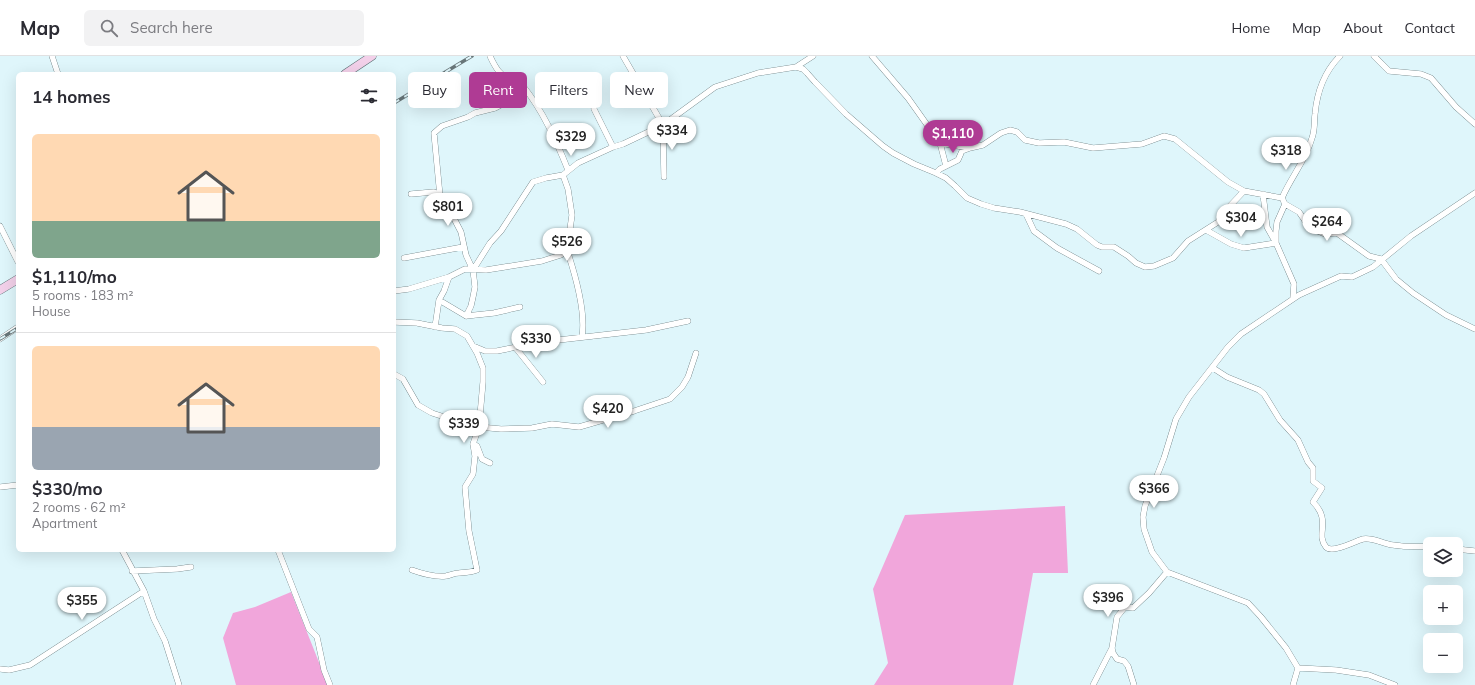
<!DOCTYPE html>
<meta charset="utf-8">
<style>
body{margin:0;font-family:Mulish,sans-serif;background:#f2f2f3;color:#2b2b33;height:100vh;display:flex;flex-direction:column;font-size:15px;white-space:nowrap}
*{box-sizing:border-box;margin:0}
p{font-size:13px;color:#7c7c81}
.icon{flex:none;width:22px;height:22px;fill:none;stroke:currentColor;stroke-width:2;stroke-linecap:round;stroke-linejoin:round}
.map{position:relative;flex:1;overflow:hidden}
.details{position:absolute;left:16px;top:16px;width:380px;height:480px;display:flex;flex-direction:column;background:#fff;border-radius:6px;box-shadow:0 4px 16px #0002}
.details>*{flex:none}
.hud{position:absolute;left:408px;top:16px;width:380px;height:36px;display:flex;gap:8px}
.buttons{position:absolute;left:1423px;top:481px;display:grid;gap:8px}
.buttons a{display:grid;place-items:center;width:40px;height:40px;border-radius:6px;background:#fff;box-shadow:0 4px 16px #0002;font-size:20px}
.price{position:absolute;translate:-50% -34px;padding:0 9px;border-radius:14px;background:#fff;color:#222;font-size:13px;line-height:26px;filter:drop-shadow(0 1px 2px #0008)}
.price::after{content:'';position:absolute;left:50%;top:24px;width:12px;height:9px;margin-left:-6px;background:inherit;clip-path:polygon(0 0,100% 0,50% 100%)}
.price.selected{background:#af3b94;color:#fff}
ul{padding:0;list-style:none}
li{display:grid;align-content:center;gap:8px;height:212px;padding:0 16px}
li+li{border-top:1px solid #e1e1e2}
li span{display:grid;place-items:center;height:124px;border-radius:6px;color:#555}
li>.icon{margin-inline-start:auto}
span .icon{width:72px;height:72px;fill:#fffc;stroke-width:1}
li b{font-size:17px}
h2{display:flex;justify-content:space-between;align-items:center;height:48px;padding:0 16px;font-size:17px}
.chip{padding:0 14px;border-radius:6px;background:#fff;box-shadow:0 4px 16px #0002;font-size:14px;line-height:36px}
.chip.selected{background:#af3b94;color:#fff}
header{display:flex;align-items:center;gap:24px;box-sizing:border-box;height:56px;padding:0 20px;background:#fff;border-bottom:1px solid #e1e1e2}
header strong{font-size:19px}
nav{display:flex;gap:22px;margin-inline-start:auto;font-size:14px}
.search{width:280px;height:36px;background:#f2f2f3;display:flex;align-items:center;gap:10px;box-sizing:border-box;padding:0 14px;border-radius:6px;color:#7c7c81;font-size:15px}
.map>svg:first-child{display:block}
</style>
<header>
<strong>Map</strong>
<div class="search"><svg class="icon" aria-label="search" viewBox="0 0 24 24"><circle cx="10" cy="10" r="6"/><path d="M15 15l6 6"/></svg>Search here</div>
<nav><a>Home</a><a>Map</a><a>About</a><a>Contact</a></nav>
</header>
<div class="map">
<svg width="1475" height="629" viewBox="0 0 1475 629">
<rect width="100%" height="100%" fill="#dff6fb"/>
<!-- green -->
<path fill="#f1a6db" d="M1065,450L1068,517H1033L1013,629H874L888,607L873,533L905,459Z
M291,536L328,629H236L223,582L233,557L255,551Z"/>
<g fill="none" stroke-linecap="round" stroke-linejoin="round">
<defs>
<path id="street" d="M52,0L58,18
M490,0C495,11 500,20 512,25C515,26 520,27 523,30C543,55 556,84 568,114
M623,0L663,69L664,121
M872,0L908,42L940,87L946,110
M1374,0L1389,15L1421,18L1431,22L1456,51L1475,68
M796,11L803,13L807,17L815,26L846,58L883,90L893,97L914,108L936,117L946,122L955,130L967,142L981,148L994,152L1020,156L1066,168L1077,173L1097,189L1102,191H1114L1128,200L1136,207L1145,211L1154,210L1173,202L1188,185L1218,166L1228,152L1244,135L1282,142
M594,53L613,91
M940,87L969,92
M936,117L940,113L958,104L962,95L970,92L983,89L1001,77L1010,74L1017,76L1025,84L1039,87L1064,86L1093,92L1142,88L1164,80L1175,83L1228,126L1244,135
M411,138L434,136L440,140L446,147L461,176L466,199L473,214
M440,140L434,77L442,70L468,61L475,57L495,52L510,44L514,25
M1285,148L1299,156L1310,172L1325,178L1337,177L1369,200L1381,203L1396,223L1413,237L1446,259L1475,273
M1026,158L1034,175L1057,192L1099,215
M0,170L18,206
M1206,174L1231,188L1244,192L1276,187L1267,171L1263,138
M567,194C575,218 586,257 582,281
M404,202L463,191
M394,235L409,233L449,221
M1293,242L1294,228L1276,187V175L1277,166L1285,148L1282,142C1291,121 1306,104 1312,82C1315,75 1314,66 1315,58C1317,36 1324,16 1340,0
M439,244L444,235L449,221L465,213L486,214L542,205L561,199L567,194L572,159L568,133L563,119
M466,260L494,257L520,251
M394,266L417,267L442,272L455,273L467,280L477,297L483,312V326L479,371L473,388L475,400L473,418L465,431L469,475L477,514C470,517 466,516 459,517C454,517 451,519 446,520C435,521 423,518 412,514
M435,271L439,244L466,260L471,250L473,241L475,231L473,214L490,187L501,175L533,126L546,122L563,119L578,107L613,91L623,88L663,69L715,31L758,17L796,11L813,0
M0,283L18,271
M473,290L485,295H497L541,286L646,274L688,265
M515,291L543,326
M1213,312L1227,321L1259,334L1264,338L1280,364L1298,384L1308,406L1313,412V425L1322,432L1313,446C1332,465 1315,478 1326,491C1332,498 1355,485 1363,483C1373,481 1383,488 1393,489C1406,491 1417,491 1430,490
M394,318L403,323L418,349L432,357L466,368L479,371L501,373L532,372L552,368L579,371L634,355L670,343L682,331L688,321L696,297
M473,388L477,390L482,403L490,407
M0,431L18,429
M1456,493L1475,495
M122,494L144,535L154,563L165,585L179,629
M278,494L309,573L317,581L324,614L330,629
M132,515L177,513L191,511
M1298,612L1336,614L1369,619L1395,629
M0,613L9,614L30,609L144,535
M1093,629L1112,592
M1134,629L1128,610L1124,605L1117,603L1113,597L1112,592L1117,561L1125,551L1133,552L1149,537L1167,516
M1293,629L1298,612L1286,592L1261,561L1248,547L1167,516L1152,496L1144,473L1143,461L1145,450L1164,402L1176,363L1189,341L1228,291L1241,278L1299,239L1341,220L1352,221L1373,211L1411,180L1475,137"/>
<path id="secondary" d="M345,18L372,0
M0,234L18,223"/>
</defs>
<!-- street casing -->
<use href="#street" stroke="#556a6e" stroke-width="6"/>
<!-- secondary casing -->
<use href="#secondary" stroke="#556a6e" stroke-width="9"/>
<!-- street -->
<use href="#street" stroke="#fff" stroke-width="5.5"/>
<!-- secondary -->
<use href="#secondary" stroke="#f2d0e9" stroke-width="8"/>
<defs>
<path id="rail" d="M394,47L472,0
M0,283L18,272"/>
</defs>
<!-- rail casing -->
<use href="#rail" stroke="#687679" stroke-width="3.5"/>
<!-- rail -->
<use href="#rail" stroke="#dff6fb" stroke-width="2" stroke-dasharray="6" stroke-linecap="butt"/>
</g>
</svg>
<div class="buttons">
<a><svg class="icon" aria-label="layers" viewBox="0 0 24 24"><path d="M12 4l9 5-9 5-9-5zM3 14l9 5 9-5"/></svg></a>
<a>+</a>
<a>−</a>
</div>
<b class="price" style="left:672px;top:95px">$334</b>
<b class="price selected" style="left:953px;top:98px">$1,110</b>
<b class="price" style="left:571px;top:101px">$329</b>
<b class="price" style="left:1286px;top:115px">$318</b>
<b class="price" style="left:448px;top:171px">$801</b>
<b class="price" style="left:1241px;top:182px">$304</b>
<b class="price" style="left:1327px;top:186px">$264</b>
<b class="price" style="left:567px;top:206px">$526</b>
<b class="price" style="left:536px;top:303px">$330</b>
<b class="price" style="left:608px;top:373px">$420</b>
<b class="price" style="left:464px;top:388px">$339</b>
<b class="price" style="left:1154px;top:453px">$366</b>
<b class="price" style="left:1108px;top:562px">$396</b>
<b class="price" style="left:82px;top:565px">$355</b>
<div class="hud">
<a class="chip">Buy</a>
<a class="chip selected">Rent</a>
<a class="chip">Filters</a>
<a class="chip">New</a>
</div>
<section class="details">
<h2>14 homes<svg class="icon" aria-label="filters" viewBox="0 0 24 24"><path d="M4 7h16M4 17h16"/><circle cx="9" cy="7" r="2"/><circle cx="15" cy="17" r="2"/></svg></h2>
<ul>
<li><span style="background:linear-gradient(#ffd9b3 70%,#7fa58c 0)"><svg class="icon" aria-label="home" viewBox="0 0 24 24"><path d="M3 11l9-7 9 7M6 9v11h12V9"/></svg></span><div><b>$1,110/mo</b><p>5 rooms · 183 m²</p><p>House</p></div></li>
<li><span style="background:linear-gradient(#ffd9b3 65%,#9aa5b1 0)"><svg class="icon" aria-label="home" viewBox="0 0 24 24"><path d="M3 11l9-7 9 7M6 9v11h12V9"/></svg></span><div><b>$330/mo</b><p>2 rooms · 62 m²</p><p>Apartment</p></div></li>
</ul>
</section>
</div>
